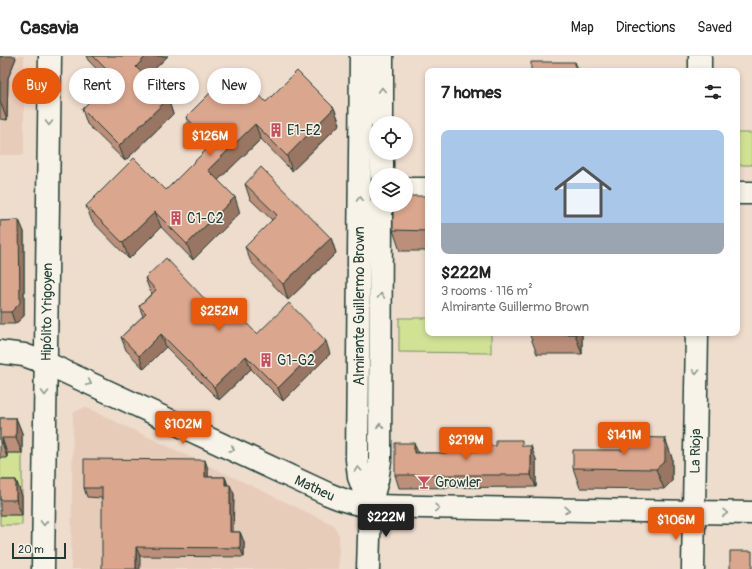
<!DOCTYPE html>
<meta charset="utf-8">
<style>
body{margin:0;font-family:Pangolin,sans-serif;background:#f6f6f6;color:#222;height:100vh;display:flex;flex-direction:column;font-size:15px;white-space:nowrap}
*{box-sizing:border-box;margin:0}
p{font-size:13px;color:#767676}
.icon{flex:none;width:22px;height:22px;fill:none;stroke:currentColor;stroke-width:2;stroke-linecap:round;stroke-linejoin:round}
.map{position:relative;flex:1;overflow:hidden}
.drawer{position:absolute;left:425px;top:12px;width:315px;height:268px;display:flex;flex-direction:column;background:#fff;border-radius:8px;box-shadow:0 2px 6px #0003}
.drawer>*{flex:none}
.hud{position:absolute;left:12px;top:12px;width:353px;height:36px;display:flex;gap:8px}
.controls{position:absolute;left:369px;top:60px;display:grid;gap:8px}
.controls a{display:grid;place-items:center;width:44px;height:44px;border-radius:50%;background:#fff;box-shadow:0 2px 6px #0003;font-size:20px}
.scale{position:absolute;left:12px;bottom:10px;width:54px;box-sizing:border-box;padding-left:4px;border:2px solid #1f3d34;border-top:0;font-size:11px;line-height:14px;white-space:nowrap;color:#1f3d34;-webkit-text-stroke:3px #f7f3e8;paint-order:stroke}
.price{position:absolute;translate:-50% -34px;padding:0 9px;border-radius:4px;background:#ea580c;color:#fff;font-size:13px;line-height:26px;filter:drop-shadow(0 1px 2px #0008)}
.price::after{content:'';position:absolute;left:50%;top:24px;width:12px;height:9px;margin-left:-6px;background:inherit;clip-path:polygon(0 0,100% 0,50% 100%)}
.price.on{background:#222;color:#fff}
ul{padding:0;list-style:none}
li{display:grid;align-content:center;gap:8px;height:212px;padding:0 16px}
li span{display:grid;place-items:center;height:124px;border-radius:8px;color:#555}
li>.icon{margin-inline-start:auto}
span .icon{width:72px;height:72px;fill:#fffc;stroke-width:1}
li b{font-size:17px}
h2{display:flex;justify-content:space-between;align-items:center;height:48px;padding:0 16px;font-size:17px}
.pill{padding:0 14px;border-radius:18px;background:#fff;box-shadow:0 2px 6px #0003;font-size:14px;line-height:36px}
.pill.on{background:#ea580c;color:#fff}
header{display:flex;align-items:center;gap:24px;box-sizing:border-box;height:56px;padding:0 20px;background:#fff;border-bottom:1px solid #e0e0e0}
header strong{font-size:19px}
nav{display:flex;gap:22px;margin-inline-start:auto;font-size:14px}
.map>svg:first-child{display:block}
</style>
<header>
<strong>Casavia</strong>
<nav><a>Map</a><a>Directions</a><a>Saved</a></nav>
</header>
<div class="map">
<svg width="752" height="513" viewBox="0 0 752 513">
<rect width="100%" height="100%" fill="#eedccd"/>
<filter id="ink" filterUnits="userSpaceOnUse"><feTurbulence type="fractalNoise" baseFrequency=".025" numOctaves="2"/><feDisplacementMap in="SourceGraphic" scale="8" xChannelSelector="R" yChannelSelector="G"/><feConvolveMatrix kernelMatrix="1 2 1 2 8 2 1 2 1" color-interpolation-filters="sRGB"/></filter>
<g filter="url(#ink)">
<!-- built -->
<path fill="#e8ccba" d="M0,0H24V99H0Z
M85,351L334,469L339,480V513H71L73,357Z"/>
<!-- green -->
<path fill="#d2e295" stroke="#789064" d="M737,77H752V109H739L737,107Z
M399,262H428V277H491V297L399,296Z
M7,397H22V440L0,436V402Z
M0,459H22V469H0Z"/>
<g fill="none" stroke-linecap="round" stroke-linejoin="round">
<defs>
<g id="minor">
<path d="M361,0L357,403L359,421L370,450"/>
<path d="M700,15V0"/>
<path d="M382,67V0"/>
<path d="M382,119V97"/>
<path d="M406,133H428"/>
<path d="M737,137H752"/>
<path id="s1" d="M0,296L24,299L46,307L328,438C342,444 354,448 370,450L752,457"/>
<path id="s2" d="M43,513L50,0"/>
<path d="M368,513L370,450L377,424L380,405L381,149"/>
<path id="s3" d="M693,513L697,277"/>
</g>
</defs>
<!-- minor casing -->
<use href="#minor" stroke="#1f3d34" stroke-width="25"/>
<!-- minor -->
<use href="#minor" stroke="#f7f3e8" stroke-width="22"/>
</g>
<!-- wall -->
<path fill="#bb8f7a" stroke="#1f3d34" d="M0,0L16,2L8,22L7,64L0,63Z
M86,0H168L146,21L168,43L173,58L125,105L87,68L82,53L109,26L88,4Z
M266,46L334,52L340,68L292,115L261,83L218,124L240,157L193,204L161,171L129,203L92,165L86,150L166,134L207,93L191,77L186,61Z
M245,128L331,182L336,197L288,244L251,206L245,191L272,164L250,143Z
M428,140V195H400L393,174Z
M19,164L24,176V260L15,268H0V165Z
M145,222L216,255L257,278L330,298L283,345L251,313L219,344L166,291L144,313L126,294L121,281L143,260L139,250L152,237L150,235Z
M529,277H582V298H537Z
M0,362H16L22,377V397H7V402H0Z
M665,382L672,402V425L664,433L580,432L573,412L626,394L632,389Z
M414,387L418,397H450L486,395L496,390H524L536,403V431L399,432L395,419Z
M208,413V421H225L228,429L234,438L233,476H240L244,486V501L140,500L102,442L87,441L84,432Z
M0,424H16L22,440V459H0Z"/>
<!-- shaded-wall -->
<path fill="#997463" stroke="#1f3d34" d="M1,0H15L16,2L8,22L7,64L0,45V2Z
M146,0H168L141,26L136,11Z
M575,6L579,15H575Z
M168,43L173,58L125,105L119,90Z
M334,52L340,68L292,115L287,100Z
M255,68L261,83L213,129L208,114Z
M235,141L240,157L193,204L187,188Z
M155,156L161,171L129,203L123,187Z
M19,164L24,176V260L15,268L11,256Z
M331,182L336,197L288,244L283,228Z
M575,277H582V298L575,278Z
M161,278L166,291L144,313L139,300Z
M326,285L330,298L283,345L278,332Z
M246,300L251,313L219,344L214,331Z
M16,362L22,377V397L16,382Z
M2,382L7,397V402L2,386Z
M665,382L672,402V425L664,433L656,413Z
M414,387L419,399L414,397Z
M531,390L536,403V431L531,419Z
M205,404L208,413V430L205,421Z
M225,421L228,431L225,429Z
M16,424L22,440V459L16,444Z
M230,429L234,438L233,485L230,476Z
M240,476L244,486V501L240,492Z
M136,491L140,500V513H136Z"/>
<!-- building -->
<path fill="#daa68e" stroke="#1f3d34" d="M93,0H146L136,11L168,43L119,90L82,53L114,21Z
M531,6H575V15H531Z
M234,13L266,46L297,15L334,52L287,100L255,68L208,114L235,141L187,188L155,156L123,187L86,150L134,102L166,134L212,88L186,61Z
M261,111L331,182L283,228L245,191L277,159L245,128Z
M406,140H428V175L393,174V149H406Z
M19,164L20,247L11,256H0V165Z
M166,202L216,255L225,245L257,278L289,247L326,285L278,332L246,300L214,331L161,278L139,300L121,281L146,257L139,250L156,234L145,222Z
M529,277H575V278H529Z
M0,362H16V382H2V386H0Z
M632,381L665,382V405L656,413L573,412V394H626V389H632Z
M496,384H522V390H531V419H395V387H414V397H450V395H486V390H496Z
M84,403L205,404V421H225V429H230V476H240V492L136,491V513H102V432H84Z
M0,424H16V444H0Z
M730,495H752V513H730Z"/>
<!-- one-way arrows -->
<defs><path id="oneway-chevron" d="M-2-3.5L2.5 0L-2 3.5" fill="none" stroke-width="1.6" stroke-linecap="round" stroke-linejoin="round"/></defs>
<g stroke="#8b988e">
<use href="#oneway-chevron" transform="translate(382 34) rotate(-90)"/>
<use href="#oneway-chevron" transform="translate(49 67) rotate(91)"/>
<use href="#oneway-chevron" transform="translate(360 143) rotate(-90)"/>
<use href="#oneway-chevron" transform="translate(381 240) rotate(-90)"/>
<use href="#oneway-chevron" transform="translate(696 316) rotate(91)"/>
<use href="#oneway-chevron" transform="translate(89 327) rotate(25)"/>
<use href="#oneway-chevron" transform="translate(45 337) rotate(91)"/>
<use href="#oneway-chevron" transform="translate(380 370) rotate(-90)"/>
<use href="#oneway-chevron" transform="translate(232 393) rotate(25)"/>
<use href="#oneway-chevron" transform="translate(358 413) rotate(-94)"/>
<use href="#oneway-chevron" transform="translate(437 452) rotate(1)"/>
<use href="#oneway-chevron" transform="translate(567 454) rotate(1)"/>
<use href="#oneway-chevron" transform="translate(725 457) rotate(1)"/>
<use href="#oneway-chevron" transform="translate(44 467) rotate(91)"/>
</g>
</g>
<!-- icons -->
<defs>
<symbol id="building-bare" viewBox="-9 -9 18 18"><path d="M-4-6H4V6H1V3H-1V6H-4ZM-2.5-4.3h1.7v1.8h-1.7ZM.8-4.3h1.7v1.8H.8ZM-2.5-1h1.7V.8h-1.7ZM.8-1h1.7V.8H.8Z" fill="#d1495b" stroke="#f7f3e8" stroke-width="2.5" paint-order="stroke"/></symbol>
<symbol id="bar-bare" viewBox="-9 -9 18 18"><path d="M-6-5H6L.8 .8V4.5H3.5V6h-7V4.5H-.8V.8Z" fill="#d1495b" stroke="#f7f3e8" stroke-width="2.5" paint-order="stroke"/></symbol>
</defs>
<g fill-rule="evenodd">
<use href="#building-bare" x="266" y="64" width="20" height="20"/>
<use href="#building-bare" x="166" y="152" width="20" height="20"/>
<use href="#building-bare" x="256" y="294" width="20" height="20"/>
<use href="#bar-bare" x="414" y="416" width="20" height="20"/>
</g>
<g text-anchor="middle" stroke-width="3" stroke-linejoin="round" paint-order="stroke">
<!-- poi labels -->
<g font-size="14" fill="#1f3d34" stroke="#f7f3e8" text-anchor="start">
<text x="287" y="79">E1-E2</text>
<text x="187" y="167">C1-C2</text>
<text x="277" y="309">G1-G2</text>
<text x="435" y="431">Growler</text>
</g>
<!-- street labels -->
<g font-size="14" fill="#1f3d34" stroke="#f7f3e8">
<text transform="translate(359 250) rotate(-90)" y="5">Almirante Guillermo Brown</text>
<text dy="5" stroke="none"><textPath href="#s2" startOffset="257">Hipólito Yrigoyen</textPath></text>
<text dy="5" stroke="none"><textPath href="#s3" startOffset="118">La Rioja</textPath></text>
<text dy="5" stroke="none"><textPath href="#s1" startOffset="344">Matheu</textPath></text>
</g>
</g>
</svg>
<div class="controls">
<a><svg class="icon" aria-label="locate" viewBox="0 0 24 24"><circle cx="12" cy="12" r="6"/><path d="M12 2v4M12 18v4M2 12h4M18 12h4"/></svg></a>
<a><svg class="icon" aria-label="layers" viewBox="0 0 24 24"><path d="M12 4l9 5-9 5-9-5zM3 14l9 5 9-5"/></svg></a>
</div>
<div class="scale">20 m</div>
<b class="price" style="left:210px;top:101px">$126M</b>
<b class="price" style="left:219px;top:276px">$252M</b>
<b class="price" style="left:183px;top:389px">$102M</b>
<b class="price" style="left:624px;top:400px">$141M</b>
<b class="price" style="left:466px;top:405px">$219M</b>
<b class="price on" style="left:386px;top:482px">$222M</b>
<b class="price" style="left:676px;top:485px">$106M</b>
<div class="hud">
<a class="pill on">Buy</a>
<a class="pill">Rent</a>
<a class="pill">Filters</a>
<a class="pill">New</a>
</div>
<section class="drawer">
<h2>7 homes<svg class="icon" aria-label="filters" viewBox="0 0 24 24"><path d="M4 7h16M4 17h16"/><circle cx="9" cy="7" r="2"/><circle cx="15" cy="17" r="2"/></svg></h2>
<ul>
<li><span style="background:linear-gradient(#a9c7e8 75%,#9aa5b1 0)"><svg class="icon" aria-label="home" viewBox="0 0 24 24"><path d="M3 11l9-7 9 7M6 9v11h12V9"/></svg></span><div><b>$222M</b><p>3 rooms · 116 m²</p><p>Almirante Guillermo Brown</p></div></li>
</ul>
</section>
</div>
